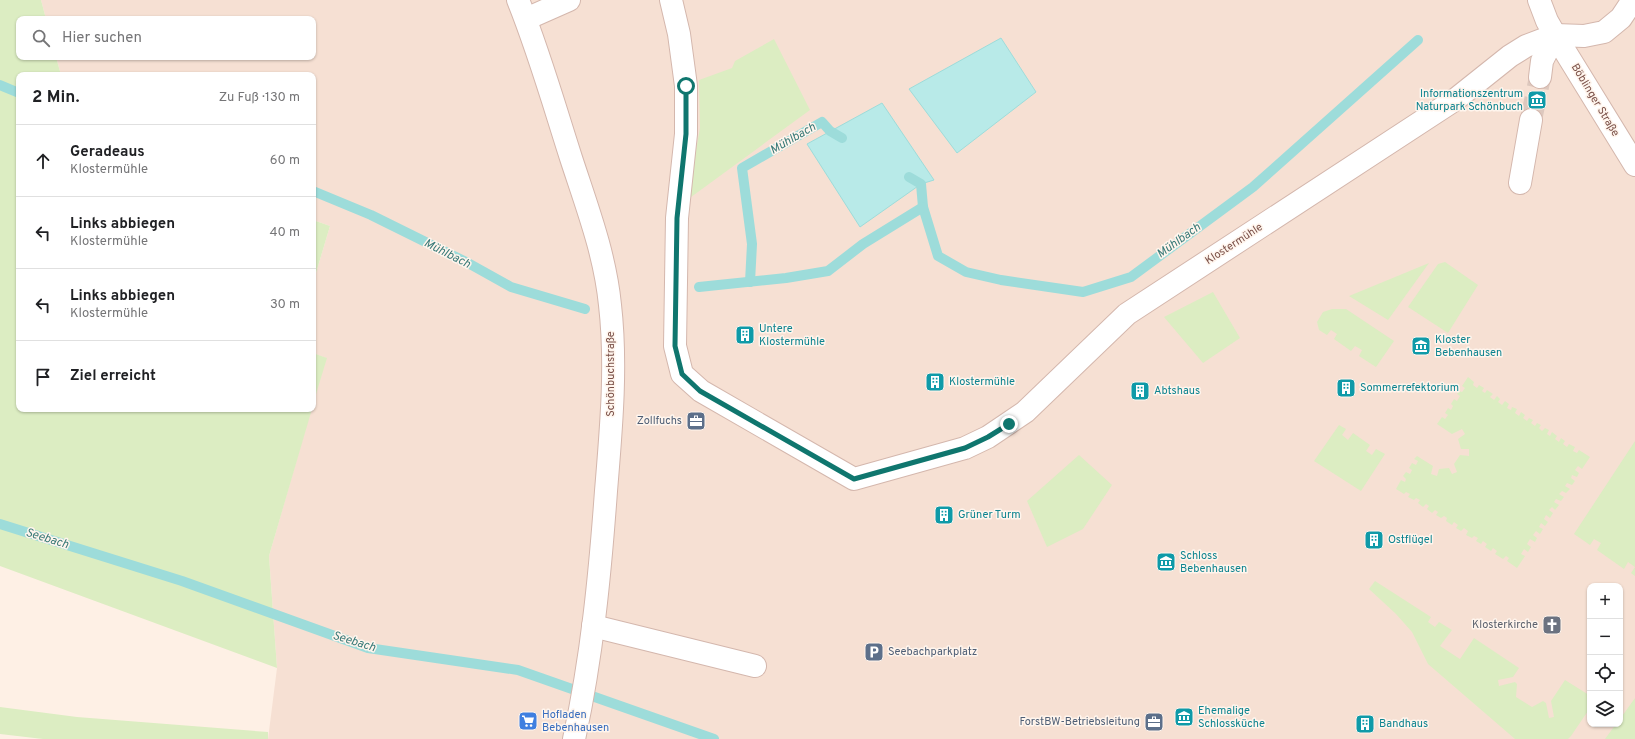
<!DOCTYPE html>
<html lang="de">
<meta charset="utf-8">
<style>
body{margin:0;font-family:Overpass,sans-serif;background:#f2f2f2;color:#202124}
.controls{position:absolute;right:12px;bottom:12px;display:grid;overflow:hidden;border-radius:8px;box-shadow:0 1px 3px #0004}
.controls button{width:36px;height:36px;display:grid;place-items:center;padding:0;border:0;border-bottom:1px solid #e0e0e0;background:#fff;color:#202124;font:20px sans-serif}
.stop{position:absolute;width:12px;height:12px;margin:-9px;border:3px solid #0f766e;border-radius:50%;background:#fff}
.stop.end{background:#0f766e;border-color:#fff;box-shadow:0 1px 4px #0008}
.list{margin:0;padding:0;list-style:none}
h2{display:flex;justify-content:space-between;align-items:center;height:52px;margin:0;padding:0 16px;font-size:17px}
h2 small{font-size:13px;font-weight:400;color:#757577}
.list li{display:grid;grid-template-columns:26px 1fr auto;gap:12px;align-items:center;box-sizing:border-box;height:72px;padding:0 16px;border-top:1px solid #e0e0e0}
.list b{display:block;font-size:15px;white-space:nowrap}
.list p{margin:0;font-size:13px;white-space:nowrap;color:#757577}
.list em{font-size:13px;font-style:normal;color:#757577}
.icon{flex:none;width:22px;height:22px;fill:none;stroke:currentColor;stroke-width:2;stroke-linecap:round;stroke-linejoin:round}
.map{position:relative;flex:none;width:1635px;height:739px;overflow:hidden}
.search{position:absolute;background:#fff;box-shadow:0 1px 3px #0004;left:16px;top:16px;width:300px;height:44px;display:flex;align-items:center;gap:10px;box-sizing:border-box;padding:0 14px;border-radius:8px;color:#757577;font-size:15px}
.panel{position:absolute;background:#fff;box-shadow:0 1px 3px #0004;left:16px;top:72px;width:300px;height:340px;border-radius:8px}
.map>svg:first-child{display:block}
</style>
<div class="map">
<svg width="1635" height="739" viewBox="0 0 1635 739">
<rect width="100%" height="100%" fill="#fef0e5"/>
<path fill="#f6e0d3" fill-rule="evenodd" d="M41 0H1635V739H268L277 668 269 556 326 358 313 353V283L330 226 313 220V75H61L56 57H313V19H46ZM1590 586H1620V724H1590Z"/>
<g fill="#dcedc2">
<polygon points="0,0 41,0 46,19 19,19 19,57 56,57 61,75 19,75 19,409 312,409 269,556 277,668 0,566"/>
<polygon points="774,39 810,110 687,200 700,128 699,80 732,68 735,61"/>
<polygon points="313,220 330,226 313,283"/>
<polygon points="1445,262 1478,285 1448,333 1408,307 1438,264"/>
<polygon points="1429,263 1388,320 1349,296"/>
<polygon points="1213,292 1240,338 1203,363 1164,317"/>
<polygon points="1332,309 1346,309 1394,341 1376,367 1359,356 1362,350 1355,346 1351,351 1334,339 1337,334 1331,330 1327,335 1319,330 1317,322 1323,312"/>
<polygon points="313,353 327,358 313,404"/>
<polygon points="1468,377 1474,382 1473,385 1477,388 1479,385 1484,388 1482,391 1485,393 1487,390 1493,394 1490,397 1494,400 1497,396 1500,399 1498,402 1502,405 1505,401 1509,404 1507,408 1511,410 1512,407 1517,409 1515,413 1519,416 1521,412 1525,415 1523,418 1527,421 1529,418 1533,420 1531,423 1535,426 1537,423 1541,425 1539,428 1542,431 1545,428 1549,430 1547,434 1550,436 1552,432 1557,436 1555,439 1559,442 1561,438 1565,441 1563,444 1567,447 1569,444 1575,447 1573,451 1577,453 1579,450 1590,457 1582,469 1578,466 1575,470 1579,473 1577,477 1572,475 1571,478 1575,481 1572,485 1567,483 1565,486 1570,489 1566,493 1562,491 1559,494 1564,497 1561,501 1556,499 1554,502 1559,505 1555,510 1552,507 1549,510 1553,513 1550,518 1546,515 1544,519 1548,522 1545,526 1541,523 1539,527 1543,529 1540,534 1536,531 1533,535 1537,538 1535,542 1530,539 1527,544 1531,547 1528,552 1524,549 1521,554 1525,556 1517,568 1507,561 1509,558 1506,556 1503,559 1495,554 1497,551 1493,548 1491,551 1485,547 1487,544 1483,541 1481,544 1476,541 1478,538 1474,536 1472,538 1466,535 1468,531 1464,528 1461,531 1456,528 1458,525 1454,522 1452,525 1446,521 1447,518 1444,516 1441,518 1436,515 1438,512 1435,510 1432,513 1427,509 1429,506 1426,504 1423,507 1418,503 1420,500 1416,498 1414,500 1408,497 1410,494 1406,492 1404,494 1396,489 1401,480 1405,482 1406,479 1403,476 1406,472 1410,474 1412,470 1409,468 1412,463 1416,465 1418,461 1414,459 1417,456 1433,466 1431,474 1437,476 1439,469 1449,468 1452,474 1457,472 1454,464 1460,455 1469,456 1469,449 1461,449 1458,439 1465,434 1462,429 1452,434 1437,424 1442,417 1445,419 1448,415 1445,413 1448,408 1451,410 1453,406 1451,404 1454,399 1457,401 1460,396 1457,394 1459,391 1462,392 1465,388 1462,386"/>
<polygon points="1339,425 1346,429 1342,435 1348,440 1353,433 1370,445 1366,451 1372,455 1376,449 1385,454 1361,491 1314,461"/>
<polygon points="1635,441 1635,576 1631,573 1635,567 1628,562 1624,569 1597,550 1601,543 1594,539 1590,545 1574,534"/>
<polygon points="1079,455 1112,485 1083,529 1047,547 1027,501"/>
<polygon points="1375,581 1431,617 1428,622 1435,627 1439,622 1452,630 1440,646 1460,659 1474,638 1519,668 1513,677 1498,680 1499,686 1515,682 1517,684 1516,697 1532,707 1543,701 1546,703 1549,718 1554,717 1551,701 1565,680 1589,695 1590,694 1590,708 1571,736 1568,739 1515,739 1428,664 1412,632 1396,614 1369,589"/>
<polygon points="1635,698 1635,739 1605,739 1616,724 1620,724 1620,719"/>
<polygon points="0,707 77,717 268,732 268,739 43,739 0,734"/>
</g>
<g fill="#b8eae8" stroke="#9ddcda">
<polygon points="1001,38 1036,92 957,153 909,89"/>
<polygon points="882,103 934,180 921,184 860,227 807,144"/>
</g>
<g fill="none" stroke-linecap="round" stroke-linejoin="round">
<g stroke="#9ddcda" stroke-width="10">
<polyline points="0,85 19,93"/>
<polyline points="909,177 921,184 923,207 938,256 966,272 1001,280 1083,292 1131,277 1253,187 1418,40"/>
<polyline points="313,191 371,215 468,263 511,287 585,309"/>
<polyline points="750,282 752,244 742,168 822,122 830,131 842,138"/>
<polyline points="699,287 786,278 828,271 863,244 923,207"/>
<polyline points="0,524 182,581 368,648 518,670 714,739"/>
</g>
<polyline stroke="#ddc8be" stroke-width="22" stroke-dasharray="22 11" stroke-linecap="butt" points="1531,120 1540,77"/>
<defs>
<g id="minor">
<path d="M518 0C539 52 554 105 571 158 587 207 605 254 610 305 617 366 611 430 606 491 600 574 592 657 574 739"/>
<polyline points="671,0 679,34 686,86 686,134 677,218 675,346 682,374 701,391 854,479 965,448 988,437 1025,412 1127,314 1456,99 1510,56 1526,46 1555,35 1584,36 1604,32 1621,18 1633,0"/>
<polyline points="1539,0 1547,21 1555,35 1635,165"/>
<polyline points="526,19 569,0"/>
<polyline points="1540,77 1542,61 1555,35"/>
<polyline points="1520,183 1531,120"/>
<polyline points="593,626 755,666"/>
</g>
</defs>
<use href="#minor" stroke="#d4b7ad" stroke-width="24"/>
<use href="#minor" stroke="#fff" stroke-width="22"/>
</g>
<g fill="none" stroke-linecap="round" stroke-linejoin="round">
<polyline stroke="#0f766e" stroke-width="5" points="686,86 686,134 677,218 675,346 682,374 700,391 854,479 965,448 988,437 1009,424"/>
</g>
<defs>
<symbol id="museum-square" viewBox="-11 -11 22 22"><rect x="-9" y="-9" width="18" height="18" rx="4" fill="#0f9aa8" stroke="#fff5ed"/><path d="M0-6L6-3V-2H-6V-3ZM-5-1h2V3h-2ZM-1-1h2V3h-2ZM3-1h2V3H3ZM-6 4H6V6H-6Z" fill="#fff"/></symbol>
<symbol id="building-square" viewBox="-11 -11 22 22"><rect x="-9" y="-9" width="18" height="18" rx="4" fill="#0f9aa8" stroke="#fff5ed"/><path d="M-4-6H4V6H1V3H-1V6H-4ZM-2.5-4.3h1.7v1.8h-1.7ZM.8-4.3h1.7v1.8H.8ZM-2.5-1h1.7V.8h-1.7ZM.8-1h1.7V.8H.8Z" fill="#fff"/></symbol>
<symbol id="office-square" viewBox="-11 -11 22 22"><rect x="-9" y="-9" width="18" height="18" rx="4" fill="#5c6f8a" stroke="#fff5ed"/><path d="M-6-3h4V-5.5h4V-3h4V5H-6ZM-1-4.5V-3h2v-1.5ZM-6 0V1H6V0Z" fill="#fff"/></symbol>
<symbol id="church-square" viewBox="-11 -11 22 22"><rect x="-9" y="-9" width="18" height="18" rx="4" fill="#6b7280" stroke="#fff5ed"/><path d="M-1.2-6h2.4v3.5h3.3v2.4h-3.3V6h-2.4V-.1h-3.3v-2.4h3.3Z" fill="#fff"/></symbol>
<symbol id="parking-square" viewBox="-11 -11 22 22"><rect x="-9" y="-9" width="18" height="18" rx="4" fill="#5c6f8a" stroke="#fff5ed"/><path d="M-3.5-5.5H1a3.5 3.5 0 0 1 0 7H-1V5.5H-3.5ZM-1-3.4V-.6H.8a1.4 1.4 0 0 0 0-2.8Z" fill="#fff"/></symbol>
<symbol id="supermarket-square" viewBox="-11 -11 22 22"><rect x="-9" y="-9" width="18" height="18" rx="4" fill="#3f7fe0" stroke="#fff5ed"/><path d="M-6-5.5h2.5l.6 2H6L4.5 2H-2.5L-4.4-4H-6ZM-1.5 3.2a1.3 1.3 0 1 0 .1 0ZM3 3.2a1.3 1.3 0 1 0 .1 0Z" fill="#fff"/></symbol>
</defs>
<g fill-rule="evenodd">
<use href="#museum-square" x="1526" y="89" width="22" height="22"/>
<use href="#building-square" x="734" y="324" width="22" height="22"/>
<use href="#museum-square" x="1410" y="335" width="22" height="22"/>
<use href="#building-square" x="924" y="371" width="22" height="22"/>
<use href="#building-square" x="1335" y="377" width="22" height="22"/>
<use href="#building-square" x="1129" y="380" width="22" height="22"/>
<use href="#office-square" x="685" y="410" width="22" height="22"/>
<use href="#building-square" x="933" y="504" width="22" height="22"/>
<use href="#building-square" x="1363" y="529" width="22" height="22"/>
<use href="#museum-square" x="1155" y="551" width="22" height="22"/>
<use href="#church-square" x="1541" y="614" width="22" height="22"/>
<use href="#parking-square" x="863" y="641" width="22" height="22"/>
<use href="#museum-square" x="1173" y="706" width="22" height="22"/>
<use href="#supermarket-square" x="517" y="710" width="22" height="22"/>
<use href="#office-square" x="1143" y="711" width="22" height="22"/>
<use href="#building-square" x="1354" y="713" width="22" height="22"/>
</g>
<g text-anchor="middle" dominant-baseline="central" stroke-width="3" stroke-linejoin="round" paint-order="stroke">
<g font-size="11" fill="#0d838f" stroke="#fff5ed" text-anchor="start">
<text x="1523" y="94" text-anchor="end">Informationszentrum<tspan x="1523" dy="13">Naturpark Schönbuch</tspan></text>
<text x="759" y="329">Untere<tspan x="759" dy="13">Klostermühle</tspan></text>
<text x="1435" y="340">Kloster<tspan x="1435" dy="13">Bebenhausen</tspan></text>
<text x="949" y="382">Klostermühle</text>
<text x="1360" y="388">Sommerrefektorium</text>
<text x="1154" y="391">Abtshaus</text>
<text x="958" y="515">Grüner Turm</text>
<text x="1388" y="540">Ostflügel</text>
<text x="1180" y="556">Schloss<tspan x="1180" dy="13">Bebenhausen</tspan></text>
<text x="1198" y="711">Ehemalige<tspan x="1198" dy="13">Schlossküche</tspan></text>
<text x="1379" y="724">Bandhaus</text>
</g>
<g font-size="11" fill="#7a5048" stroke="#fff5ed">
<text transform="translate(1595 100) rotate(59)">Böblinger Straße</text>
<text transform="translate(1234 244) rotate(-33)">Klostermühle</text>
<text transform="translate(611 374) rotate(-90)">Schönbuchstraße</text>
</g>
<g font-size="11" fill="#4e5e75" stroke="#fff5ed" text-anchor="end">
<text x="682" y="421">Zollfuchs</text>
<text x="888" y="652" text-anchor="start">Seebachparkplatz</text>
<text x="1140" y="722">ForstBW-Betriebsleitung</text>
</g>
<g font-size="11" fill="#5b616d" stroke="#fff5ed" text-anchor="end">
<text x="1538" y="625">Klosterkirche</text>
</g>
<g font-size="11" fill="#366cbe" stroke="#fff5ed" text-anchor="start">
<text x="542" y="715">Hofladen<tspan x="542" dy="13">Bebenhausen</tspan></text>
</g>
<g font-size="12" font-style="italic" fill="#377977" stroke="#fff5ed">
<text transform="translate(793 139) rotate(-30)">Mühlbach</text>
<text transform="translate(1179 241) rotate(-36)">Mühlbach</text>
<text transform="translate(447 254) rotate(27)">Mühlbach</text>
<text transform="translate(47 539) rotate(17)">Seebach</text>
<text transform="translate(354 642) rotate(17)">Seebach</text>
</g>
</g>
</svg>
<div class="controls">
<button>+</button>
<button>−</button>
<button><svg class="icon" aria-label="locate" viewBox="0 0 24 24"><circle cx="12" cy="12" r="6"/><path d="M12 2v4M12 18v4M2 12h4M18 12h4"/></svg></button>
<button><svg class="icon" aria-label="layers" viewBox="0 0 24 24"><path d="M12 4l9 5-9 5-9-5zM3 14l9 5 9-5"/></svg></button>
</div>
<div class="stop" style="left:686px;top:86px"></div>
<div class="stop end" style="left:1009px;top:424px"></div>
<div class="search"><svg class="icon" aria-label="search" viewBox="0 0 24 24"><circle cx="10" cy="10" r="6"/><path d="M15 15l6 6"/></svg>Hier suchen</div>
<section class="panel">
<h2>2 Min.<small>Zu Fuß · 130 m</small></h2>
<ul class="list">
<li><svg class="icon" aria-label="ahead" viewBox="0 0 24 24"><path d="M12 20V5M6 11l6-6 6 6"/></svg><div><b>Geradeaus</b><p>Klostermühle</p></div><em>60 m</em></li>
<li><svg class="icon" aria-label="left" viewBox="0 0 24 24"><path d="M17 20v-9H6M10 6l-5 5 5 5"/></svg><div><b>Links abbiegen</b><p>Klostermühle</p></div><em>40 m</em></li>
<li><svg class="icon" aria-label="left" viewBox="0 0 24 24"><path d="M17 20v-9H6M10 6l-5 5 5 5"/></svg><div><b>Links abbiegen</b><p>Klostermühle</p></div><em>30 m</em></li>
<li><svg class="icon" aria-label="arrive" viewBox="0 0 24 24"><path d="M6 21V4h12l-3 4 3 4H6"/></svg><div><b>Ziel erreicht</b></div></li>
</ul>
</section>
</div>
